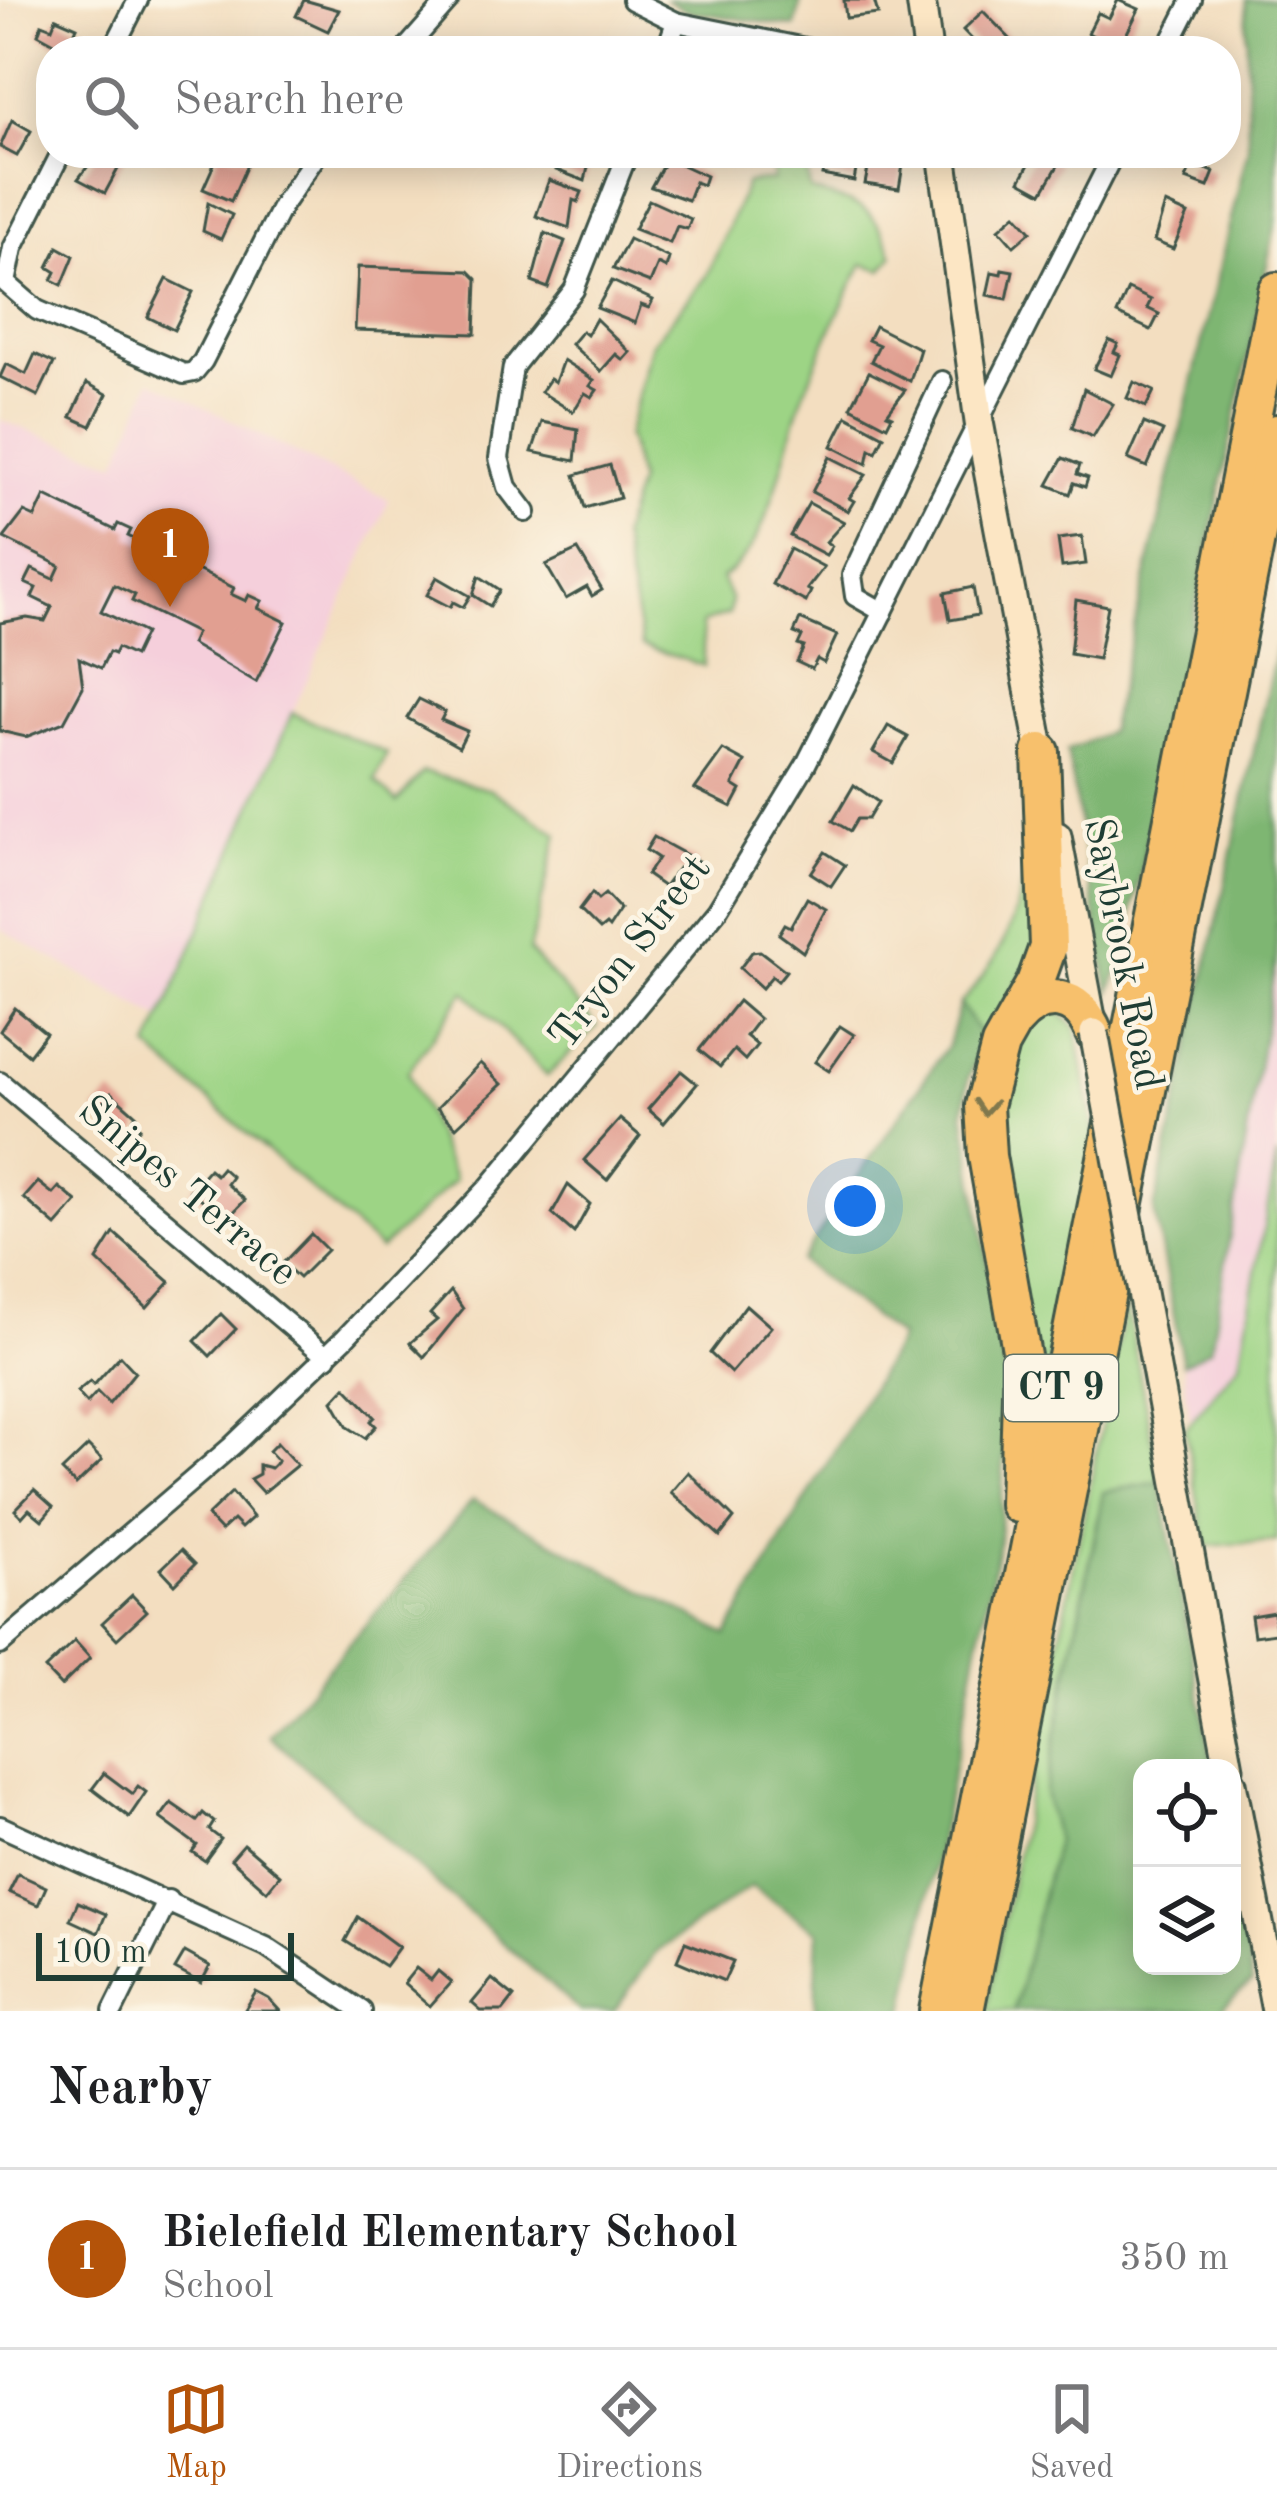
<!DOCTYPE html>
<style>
body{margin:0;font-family:"Old Standard TT",serif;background:#f6f6f6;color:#202124}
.controls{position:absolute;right:36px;bottom:36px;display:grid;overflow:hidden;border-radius:24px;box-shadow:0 6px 30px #0003}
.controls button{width:108px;height:108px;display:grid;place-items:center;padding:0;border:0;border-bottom:3px solid #e0e0e0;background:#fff;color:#202124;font:60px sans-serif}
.scale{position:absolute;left:36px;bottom:30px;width:258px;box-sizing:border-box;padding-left:12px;border:6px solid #1f3d34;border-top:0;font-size:33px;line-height:42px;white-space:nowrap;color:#1f3d34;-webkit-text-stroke:9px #fcf5e5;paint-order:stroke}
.you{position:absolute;left:855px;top:1206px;width:42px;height:42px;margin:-30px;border:9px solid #fff;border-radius:50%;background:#1a73e8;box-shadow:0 0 0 18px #1a73e833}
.badge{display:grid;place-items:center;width:78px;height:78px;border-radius:50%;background:#b45309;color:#fff;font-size:39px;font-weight:700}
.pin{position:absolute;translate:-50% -99px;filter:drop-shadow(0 3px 6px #0008)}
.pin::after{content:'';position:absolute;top:63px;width:42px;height:36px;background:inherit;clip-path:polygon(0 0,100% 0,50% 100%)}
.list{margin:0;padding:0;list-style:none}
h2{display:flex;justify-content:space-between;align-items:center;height:156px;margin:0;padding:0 48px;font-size:51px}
h2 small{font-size:39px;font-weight:400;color:#757577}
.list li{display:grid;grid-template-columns:78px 1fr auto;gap:36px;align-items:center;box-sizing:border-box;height:180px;padding:0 48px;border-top:3px solid #e0e0e0}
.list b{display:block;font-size:45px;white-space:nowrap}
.list p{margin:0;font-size:39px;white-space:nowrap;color:#757577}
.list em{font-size:39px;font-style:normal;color:#757577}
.icon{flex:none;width:66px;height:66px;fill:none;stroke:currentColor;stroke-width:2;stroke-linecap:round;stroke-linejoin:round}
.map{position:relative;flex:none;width:1277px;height:2011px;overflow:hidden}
.search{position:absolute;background:#fff;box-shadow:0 6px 30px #0003;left:36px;right:36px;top:36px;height:132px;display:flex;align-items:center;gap:30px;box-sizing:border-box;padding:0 42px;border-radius:48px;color:#757577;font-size:45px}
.sheet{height:336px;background:#fff}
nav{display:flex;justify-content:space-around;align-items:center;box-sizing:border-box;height:168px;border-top:3px solid #e0e0e0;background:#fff;font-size:33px;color:#757577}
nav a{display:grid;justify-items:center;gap:6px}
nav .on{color:#b45309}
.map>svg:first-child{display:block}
</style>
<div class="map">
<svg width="1277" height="2011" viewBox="0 0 1277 2011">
<rect width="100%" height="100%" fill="#fcf5e5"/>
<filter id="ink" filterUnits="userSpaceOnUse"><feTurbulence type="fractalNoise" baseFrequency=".00833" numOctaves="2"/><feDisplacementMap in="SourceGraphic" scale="24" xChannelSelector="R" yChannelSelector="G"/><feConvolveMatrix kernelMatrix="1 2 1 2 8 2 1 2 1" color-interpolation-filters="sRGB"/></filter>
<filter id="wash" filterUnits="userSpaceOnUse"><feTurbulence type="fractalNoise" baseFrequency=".004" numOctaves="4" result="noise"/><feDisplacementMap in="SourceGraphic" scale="48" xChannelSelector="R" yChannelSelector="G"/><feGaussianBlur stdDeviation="2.7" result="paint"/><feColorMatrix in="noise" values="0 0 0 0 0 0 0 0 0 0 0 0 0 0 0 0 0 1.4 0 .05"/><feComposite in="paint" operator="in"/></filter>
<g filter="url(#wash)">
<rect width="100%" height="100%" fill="#f3dec0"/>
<g fill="#f5cfdb">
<polygon points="151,380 389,500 292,713 165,1021 0,929 0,420 117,463"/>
<polygon points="1277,955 1277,1541 1206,1546 1183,1364 1212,1348"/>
</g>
<g fill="#9dd485" stroke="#5e885c" stroke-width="3">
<path d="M773 153H804L810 190C860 206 874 203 893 256L882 270 863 264C841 304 821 350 804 393 783 446 773 549 721 578L731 600 729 614 702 623 704 666 642 646 621 536 638 481 627 435 652 343 707 276 747 183 773 180Z"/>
<polygon points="292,713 387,753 375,781 397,802 423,772 491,790 558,834 529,951 597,1026 547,1076 465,991 408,1072 455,1180 380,1249 149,1048"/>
<path d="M1031 837 1037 951 984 1040 960 1004C1010 949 1020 909 1031 837Z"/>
<path d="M1055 1009 1076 1027 1095 1138 1035 1424C1023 1332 969 1100 1023 1026 1030 1018 1045 1014 1055 1009Z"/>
<polygon points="1277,1155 1277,1541 1206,1546 1185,1429 1240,1362"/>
<polygon points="1126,1303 1160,1482 1103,1492 1045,1792 1056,1840 1014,2011 986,2011"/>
</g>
<g fill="#7eb672" stroke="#4e7a53" stroke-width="3">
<polygon points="665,0 801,0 795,27 688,11"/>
<polygon points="1246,0 1277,0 1277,217 1121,965 1109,993 1067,751 1109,732 1248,148"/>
<polygon points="1277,645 1277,955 1211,1348 1183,1364 1154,1210"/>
<polygon points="960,1004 984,1040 968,1078 964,1112 1008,1394 999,1541 905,2011 815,2011 818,1931 751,1886 657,1951 614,2011 580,2011 270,1736 473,1500 727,1635 900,1338 800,1261 948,1045"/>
<polygon points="1160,1482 1213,1768 1142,1768 1142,1966 1232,1966 1232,1874 1252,1982 1218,2011 1014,2011 1056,1840 1045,1792 1104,1492"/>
</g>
<g id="blocks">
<g fill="#e19f91">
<polygon points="304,0 339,10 328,31 296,16"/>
<polygon points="844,0 874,0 878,14 846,18"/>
<polygon points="1118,0 1139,9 1119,49 1088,33 1098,13 1109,18"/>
<polygon points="983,11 1022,51 983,51 963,30"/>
<polygon points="56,18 77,27 67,50 38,34 42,24 52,28"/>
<polygon points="12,120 31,131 17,156 0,147"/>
<polygon points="98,153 125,156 105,193 78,179"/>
<polygon points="219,153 250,158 231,201 203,189"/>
<polygon points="591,153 585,181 556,170 558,154"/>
<polygon points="827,153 859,153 854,181 822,175"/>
<polygon points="871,153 905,153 899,189 865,184"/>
<polygon points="1035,153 1059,164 1042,193 1020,181"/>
<polygon points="667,158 706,176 703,185 695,182 688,200 651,187"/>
<polygon points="1192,163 1214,172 1208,187 1186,179"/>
<polygon points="549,180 582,192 578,202 573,200 569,228 536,216"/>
<polygon points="649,200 691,219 687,229 677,226 670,243 634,229"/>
<polygon points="208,203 232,215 221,239 203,231"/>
<polygon points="1165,204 1188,214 1173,249 1154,241"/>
<polygon points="1016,214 1031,231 1014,246 999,229"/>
<polygon points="545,233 565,241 548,288 532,282"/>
<polygon points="629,239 669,258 666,268 658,264 650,283 613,269"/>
<polygon points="58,247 74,256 62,285 52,280 56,272 48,267"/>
<polygon points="358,267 469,271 477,279 475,334 355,330"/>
<polygon points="1002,269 1013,271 1007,299 987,295 992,272 1001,274"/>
<polygon points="167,279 193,292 174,330 148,317"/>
<polygon points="612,281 653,300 649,308 641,305 635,323 597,308"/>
<polygon points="1128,289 1151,300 1147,308 1159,314 1151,330 1117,314"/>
<polygon points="596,319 630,352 623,360 616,354 601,371 571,344 582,331 587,335"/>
<polygon points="875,326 920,349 910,381 871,361 879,345 868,340"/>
<polygon points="1109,340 1118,344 1114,352 1120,355 1111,376 1094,369"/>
<polygon points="35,354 54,363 38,396 0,377 6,364 26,374"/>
<polygon points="563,360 594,380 590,386 597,390 592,397 585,393 573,412 541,392 550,379 555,382"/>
<polygon points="869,372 905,390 887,414 892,416 887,426 851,407"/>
<polygon points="1134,382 1154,391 1146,407 1127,398"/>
<polygon points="87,383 107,394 91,426 71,417"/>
<polygon points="1084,389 1113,404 1093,437 1072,428"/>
<polygon points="847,416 884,436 876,452 870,449 867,464 832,446"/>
<polygon points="542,422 578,429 575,461 532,452"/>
<polygon points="1144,423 1163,431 1147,467 1128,459"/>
<polygon points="830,457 866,475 849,498 854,501 848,511 812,492"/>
<polygon points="1063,458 1080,465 1077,474 1088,478 1085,487 1074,483 1070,494 1048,485"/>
<polygon points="610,465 620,498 585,508 575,475"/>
<polygon points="45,496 115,530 118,524 131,530 128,536 234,588 231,594 246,601 249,595 262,601 258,608 286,622 256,682 191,644 196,633 132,601 135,595 114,585 101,611 145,633 134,656 117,648 114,654 109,652 101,668 79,658 83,687 64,722 26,737 0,731 0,623 27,618 45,621 52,607 32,597 36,588 25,583 32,569 54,579 60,566 4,538 24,512 35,517"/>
<polygon points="809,503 844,522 826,542 832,546 826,555 790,536"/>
<polygon points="1082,536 1086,564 1062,567 1058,539"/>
<polygon points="790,549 824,567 807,589 811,591 806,602 772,584"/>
<polygon points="578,550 602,590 592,596 587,587 566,599 546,565"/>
<polygon points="479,576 500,590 490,606 473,595"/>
<polygon points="437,577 470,596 463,607 453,602 450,607 427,595"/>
<polygon points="973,587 978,615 950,620 945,593"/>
<polygon points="1076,600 1108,606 1098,659 1070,654"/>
<polygon points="800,619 837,635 824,663 817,659 812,669 797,662 804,647 798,645 802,636 794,633"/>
<polygon points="419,699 445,712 441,720 467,731 459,747 407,718"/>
<polygon points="888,726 908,737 893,763 873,752"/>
<polygon points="723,750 745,762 733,785 741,790 732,807 695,789"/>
<polygon points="854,785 878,802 868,819 857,819 850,831 833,821"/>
<polygon points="654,837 698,861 688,875 678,868 664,887 647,875 658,858 646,850"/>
<polygon points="825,852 845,865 831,886 811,873"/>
<polygon points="592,893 598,900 605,894 620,910 608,928 605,925 599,930 579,910"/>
<polygon points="807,898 826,909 803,952 779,934 785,924 791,927"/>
<polygon points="760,951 786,971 778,981 772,976 762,988 740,968 752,952"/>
<polygon points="738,1001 759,1019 746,1036 757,1045 745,1060 734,1050 720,1067 699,1050"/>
<polygon points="15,1008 46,1033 29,1055 0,1031"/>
<polygon points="840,1026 854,1035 829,1071 815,1062"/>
<polygon points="480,1063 502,1084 456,1127 437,1108"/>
<polygon points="681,1071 697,1084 664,1123 648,1109"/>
<polygon points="111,1093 136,1115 132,1121 140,1128 130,1140 95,1111"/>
<polygon points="620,1119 640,1136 607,1180 584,1160"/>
<polygon points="222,1168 232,1177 227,1184 245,1200 228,1218 190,1191 209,1169 216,1175"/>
<polygon points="38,1182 53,1194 59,1187 77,1202 56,1226 24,1198"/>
<polygon points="568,1185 590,1204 574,1233 552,1214"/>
<polygon points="114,1233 170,1282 147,1308 97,1260"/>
<polygon points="311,1234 327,1250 299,1278 283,1263"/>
<polygon points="451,1291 463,1309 424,1357 410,1343 437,1320 430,1314"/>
<polygon points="746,1305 771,1327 731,1373 710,1353"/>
<polygon points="221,1314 236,1329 210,1356 195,1341"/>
<polygon points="120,1356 135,1372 109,1404 97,1392 87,1403 77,1392 90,1381 94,1385"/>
<polygon points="346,1387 375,1417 371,1421 376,1426 365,1438 348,1427 333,1401"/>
<polygon points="277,1443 297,1465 263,1493 250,1479 259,1474 259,1465 271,1468 278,1461 269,1451"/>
<polygon points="88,1446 102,1460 76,1485 62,1471"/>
<polygon points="688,1472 734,1518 720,1536 671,1492"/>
<polygon points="34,1490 53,1507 42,1520 29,1509 22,1517 15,1510"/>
<polygon points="232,1492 253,1517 241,1528 233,1520 221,1531 207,1516"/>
<polygon points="181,1550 195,1564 175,1584 161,1569"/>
<polygon points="132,1595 147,1611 117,1639 102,1623"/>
<polygon points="1274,1612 1276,1633 1254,1636 1251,1616"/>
<polygon points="75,1641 90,1658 61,1686 45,1669"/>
<polygon points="104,1773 132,1794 138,1786 146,1792 129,1817 92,1789"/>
<polygon points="171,1803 197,1821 203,1813 214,1822 209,1830 221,1839 205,1861 192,1852 197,1845 160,1818"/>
<polygon points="244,1844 280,1875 267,1891 231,1859"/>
<polygon points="18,1874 46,1887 38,1905 9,1892"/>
<polygon points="78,1902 106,1914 98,1933 70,1920"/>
<polygon points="358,1917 399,1947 385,1966 345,1941"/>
<polygon points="685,1942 733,1961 724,1981 677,1961"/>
<polygon points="185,1952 210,1966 201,1983 175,1969"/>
<polygon points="416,1968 431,1980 438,1971 451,1982 430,2006 404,1983"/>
<polygon points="492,1979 514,1997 503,2011 481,2011 472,2003"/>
<polygon points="256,1992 269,1999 280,2011 244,2011"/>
</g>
</g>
</g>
<g filter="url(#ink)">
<use href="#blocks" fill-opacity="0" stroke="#3f5549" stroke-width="3"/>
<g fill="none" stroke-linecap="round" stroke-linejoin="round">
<defs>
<g id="street">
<polyline points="632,0 676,22 820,51"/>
<polyline points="112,51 138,0"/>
<polyline points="404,51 449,0"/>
<polyline points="666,51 676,22"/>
<polyline points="1166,51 1192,0"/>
<polyline points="61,153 13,248 6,283 37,310 184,374 194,372 203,361 282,206 318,153"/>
<polyline points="526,512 507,487 499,458 513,367 574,290 628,153"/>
<polyline points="883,612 855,596 852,575 942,381"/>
<polyline points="0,1082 327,1357"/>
<polyline points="0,1645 232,1446 345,1338 488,1188 717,910 806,764 1114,153"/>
<polyline points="0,1826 266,1947 362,2011"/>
<polyline points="113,2011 168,1900"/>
</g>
<g id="secondary">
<polyline points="921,0 928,51"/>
<polyline points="942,153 979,422 1044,769"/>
<polyline points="1057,836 1093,1028"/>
<polyline points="1151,1341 1229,1768"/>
<polyline points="1232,1783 1276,2011"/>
</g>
<g id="highway">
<path d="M1015 1020C1042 988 1079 993 1094 1033"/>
<polyline points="1018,1504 1022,1356 987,1156 984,1106 1000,1045 1035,983 1048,947 1041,752"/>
<polyline points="938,2011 1277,291"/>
<polyline points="965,2011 1277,433"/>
</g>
</defs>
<use href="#street" stroke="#3f5549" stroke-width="24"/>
<use href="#secondary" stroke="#3f5549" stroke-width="33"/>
<use href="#highway" stroke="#3f5549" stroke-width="42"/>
<use href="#street" stroke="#fff" stroke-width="18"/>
<use href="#secondary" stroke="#fce6c4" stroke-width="27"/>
<use href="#highway" stroke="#f7c06c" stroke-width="36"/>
<defs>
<polyline id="secondary-bridge" points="1094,1033 1151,1341"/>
</defs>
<use href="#secondary-bridge" stroke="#3f5549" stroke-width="33" stroke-linecap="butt"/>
<use href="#secondary-bridge" stroke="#fce6c4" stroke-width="27"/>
</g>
<defs><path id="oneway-chevron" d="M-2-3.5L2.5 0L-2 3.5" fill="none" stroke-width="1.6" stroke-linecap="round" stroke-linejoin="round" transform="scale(3)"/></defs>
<use stroke="#80784d" href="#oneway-chevron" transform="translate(985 1107) rotate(94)"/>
</g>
<g text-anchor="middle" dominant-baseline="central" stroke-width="9" stroke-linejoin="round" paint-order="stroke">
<rect fill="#fcf5e5" stroke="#617469" stroke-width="3" x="1004" y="1355" width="114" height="66" rx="9"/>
<g font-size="39" font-weight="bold" fill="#1f3d34">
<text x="1061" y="1388">CT 9</text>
</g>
<g font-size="42" fill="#1f3d34" stroke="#fcf5e5">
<text transform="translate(631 953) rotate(-52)">Tryon Street</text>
<text transform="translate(1122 954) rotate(79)">Saybrook Road</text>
<text transform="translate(187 1192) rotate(40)">Snipes Terrace</text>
</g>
</g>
</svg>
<div class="controls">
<button><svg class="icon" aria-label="locate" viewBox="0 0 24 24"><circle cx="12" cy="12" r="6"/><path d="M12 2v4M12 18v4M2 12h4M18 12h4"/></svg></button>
<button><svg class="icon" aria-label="layers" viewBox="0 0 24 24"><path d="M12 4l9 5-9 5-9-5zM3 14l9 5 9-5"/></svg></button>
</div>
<div class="scale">100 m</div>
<div class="you"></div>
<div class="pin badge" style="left:170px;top:607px">1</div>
<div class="search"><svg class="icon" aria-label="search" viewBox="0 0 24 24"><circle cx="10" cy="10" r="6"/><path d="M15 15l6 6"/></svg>Search here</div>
</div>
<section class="sheet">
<h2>Nearby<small></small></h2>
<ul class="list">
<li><span class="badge">1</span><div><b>Bielefield Elementary School</b><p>School</p></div><em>350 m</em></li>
</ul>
</section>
<nav>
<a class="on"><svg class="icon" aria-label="map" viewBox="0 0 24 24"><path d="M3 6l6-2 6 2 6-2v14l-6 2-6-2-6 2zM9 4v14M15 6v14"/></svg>Map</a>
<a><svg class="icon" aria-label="directions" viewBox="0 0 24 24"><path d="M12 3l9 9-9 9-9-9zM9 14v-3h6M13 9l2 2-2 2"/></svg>Directions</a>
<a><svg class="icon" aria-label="saved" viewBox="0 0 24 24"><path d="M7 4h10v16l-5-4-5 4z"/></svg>Saved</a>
</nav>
